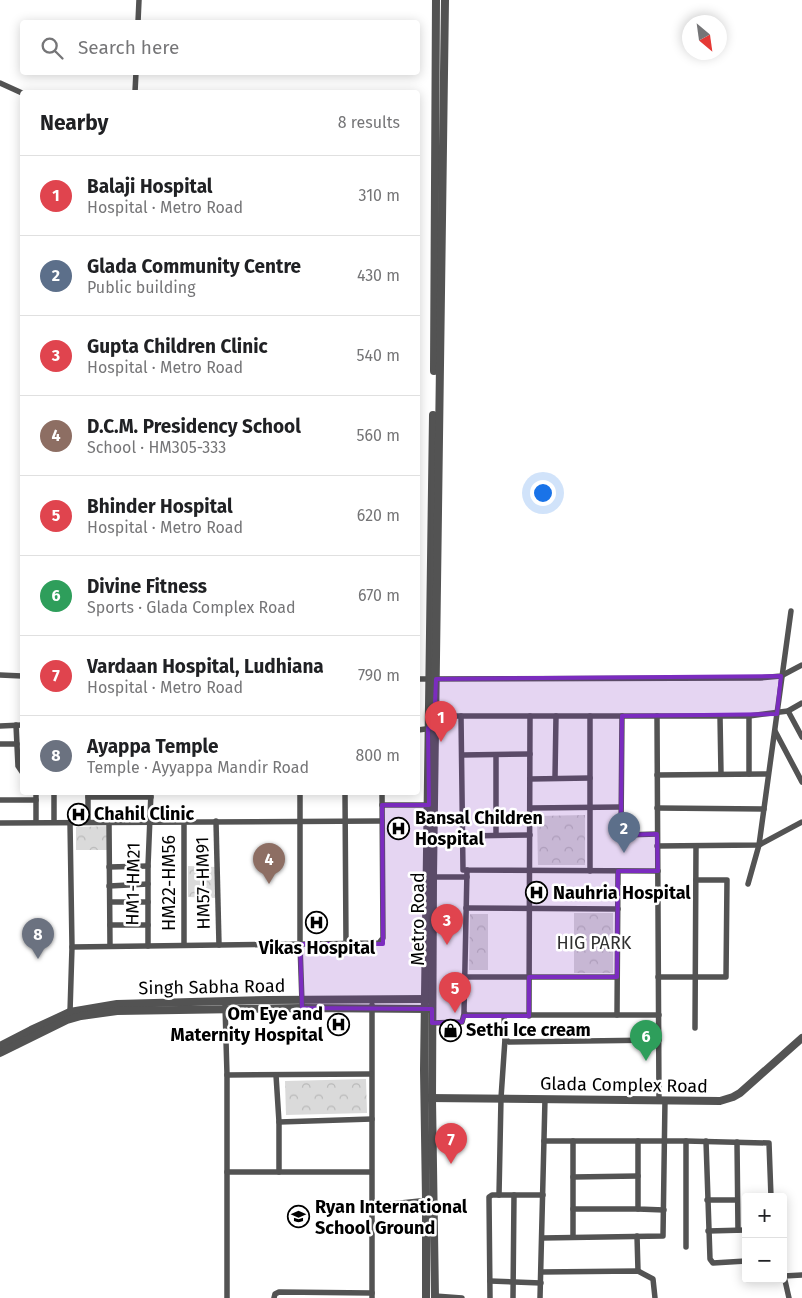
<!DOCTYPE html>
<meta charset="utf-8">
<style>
body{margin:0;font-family:"Fira Sans",sans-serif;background:#f6f6f6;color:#202124}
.controls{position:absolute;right:15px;bottom:15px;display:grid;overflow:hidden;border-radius:5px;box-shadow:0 2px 12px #0003}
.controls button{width:45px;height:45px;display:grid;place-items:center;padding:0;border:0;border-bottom:1px solid #e0e0e0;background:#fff;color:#202124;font:25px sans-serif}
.compass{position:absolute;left:682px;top:15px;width:45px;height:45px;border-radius:50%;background:#fff;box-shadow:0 2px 12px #0003;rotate:151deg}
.you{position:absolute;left:542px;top:492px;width:18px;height:18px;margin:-12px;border:4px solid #fff;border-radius:50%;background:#1a73e8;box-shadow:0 0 0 8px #1a73e833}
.badge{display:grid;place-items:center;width:32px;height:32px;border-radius:50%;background:#000;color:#fff;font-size:16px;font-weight:700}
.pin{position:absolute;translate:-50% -41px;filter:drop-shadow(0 1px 2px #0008)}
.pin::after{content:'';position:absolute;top:26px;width:18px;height:15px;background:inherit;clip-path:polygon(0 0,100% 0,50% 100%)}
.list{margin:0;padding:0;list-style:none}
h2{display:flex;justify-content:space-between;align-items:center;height:65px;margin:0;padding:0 20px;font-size:21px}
h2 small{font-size:16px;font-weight:400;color:#757577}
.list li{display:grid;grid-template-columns:32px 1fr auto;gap:15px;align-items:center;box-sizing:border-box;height:80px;padding:0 20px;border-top:1px solid #e0e0e0}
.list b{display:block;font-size:19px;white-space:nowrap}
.list p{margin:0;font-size:16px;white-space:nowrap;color:#757577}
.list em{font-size:16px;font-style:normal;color:#757577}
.icon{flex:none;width:28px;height:28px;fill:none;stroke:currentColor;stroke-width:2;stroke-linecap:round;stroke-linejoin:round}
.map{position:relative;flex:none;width:802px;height:1298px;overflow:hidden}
.search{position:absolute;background:#fff;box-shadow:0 2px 12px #0003;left:20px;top:20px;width:400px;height:55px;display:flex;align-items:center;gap:12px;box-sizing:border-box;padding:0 18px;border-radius:5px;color:#757577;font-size:19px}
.panel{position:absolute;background:#fff;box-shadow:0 2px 12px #0003;left:20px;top:90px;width:400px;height:705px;border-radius:5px}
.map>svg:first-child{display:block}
</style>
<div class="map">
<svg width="802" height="1298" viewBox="0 0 802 1298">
<defs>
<pattern id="park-crowns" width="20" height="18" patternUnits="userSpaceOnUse" patternTransform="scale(1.25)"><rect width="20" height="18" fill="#dadada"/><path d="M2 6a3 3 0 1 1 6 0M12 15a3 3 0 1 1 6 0" fill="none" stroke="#b9b9b9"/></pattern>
</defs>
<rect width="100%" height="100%" fill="#fff"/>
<g fill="url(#park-crowns)">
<polygon points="585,815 585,865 538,865 537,816"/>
<polygon points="109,826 109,850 76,850 76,827"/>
<polygon points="188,866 216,867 215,898 188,897"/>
<rect x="574" y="913" width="39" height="60"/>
<polygon points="470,914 488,914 488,970 469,970"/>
<polygon points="366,1079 367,1113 286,1115 285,1081"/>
</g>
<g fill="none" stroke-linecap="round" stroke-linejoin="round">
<g stroke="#535353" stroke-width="5.5">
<polyline points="138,22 139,0"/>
<polyline points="0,83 22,93"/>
<polyline points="135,92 136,72"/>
<polyline points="0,675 22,676"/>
<polyline points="418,679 760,678 781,676 802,665"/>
<polyline points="788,711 802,737"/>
<polyline points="434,716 749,716 788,711 802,703"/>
<polyline points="461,716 463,870 658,871"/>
<polyline points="590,716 590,871"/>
<polyline points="622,716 621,832 624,835 657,834"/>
<polyline points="657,716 659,1100"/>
<polyline points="720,716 721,774"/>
<polyline points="749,716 749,774"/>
<polyline points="16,725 18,766 22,772"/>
<polyline points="0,726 22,725"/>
<polyline points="418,730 433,728"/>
<polyline points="775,731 802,782"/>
<polyline points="0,744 17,744"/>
<polyline points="462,755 530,754"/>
<polyline points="496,755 496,835"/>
<polyline points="657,775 768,774"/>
<polyline points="555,778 556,716"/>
<polyline points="530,779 590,778"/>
<polyline points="36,792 36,822"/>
<polyline points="300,792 300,944 302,1003"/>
<polyline points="345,792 346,944"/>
<polyline points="88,797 151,797"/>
<polyline points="0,800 36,800"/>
<polyline points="382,805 430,805"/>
<polyline points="530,808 621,807"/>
<polyline points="657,808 764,809"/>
<polyline points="216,821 219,945"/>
<polyline points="54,822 54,792"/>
<polyline points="70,822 72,947 70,1012"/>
<polyline points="88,822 88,792"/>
<polyline points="109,822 110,946"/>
<polyline points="0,823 382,821"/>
<polyline points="463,836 530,835"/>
<polyline points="657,846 759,845 802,822"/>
<polyline points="109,867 148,866"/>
<polyline points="467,870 464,1012 466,1015 659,1015"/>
<polyline points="433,877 467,877"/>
<polyline points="748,884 759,845 791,611"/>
<polyline points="109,886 148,884"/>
<polyline points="110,902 148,902"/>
<polyline points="466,908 618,909"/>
<polyline points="110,925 148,925"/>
<polyline points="184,945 184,822"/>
<polyline points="148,946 148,866 151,792"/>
<polyline points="72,947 379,943 383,938 382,792"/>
<polyline points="466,977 617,977"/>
<polyline points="658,977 726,977 727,880 696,880"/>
<polyline points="225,1005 227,1075 227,1298"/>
<polyline points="372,1005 372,1298"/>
<polyline points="617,1015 618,871"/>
<polyline points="504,1016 505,1039 509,1042 659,1040"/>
<polyline points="529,1016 530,716"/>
<polyline points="432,1023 462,1022 464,1014"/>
<polyline points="695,1028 696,846"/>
<polyline points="227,1075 371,1074"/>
<polyline points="276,1075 279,1122 279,1172"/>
<polyline points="279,1122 372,1119"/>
<polyline points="544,1141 686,1141 769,1143 771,1197"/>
<polyline points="573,1141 573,1237"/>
<polyline points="638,1141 638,1209 664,1210"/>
<polyline points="686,1141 686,1247"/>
<polyline points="706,1141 710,1259 713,1263 746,1261"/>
<polyline points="737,1142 738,1230"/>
<polyline points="227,1172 371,1172"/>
<polyline points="573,1177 638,1176"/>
<polyline points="499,1195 501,1098 505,1039"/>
<polyline points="514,1195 543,1195"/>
<polyline points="707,1200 737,1200"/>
<polyline points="372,1206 429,1200"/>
<polyline points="573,1209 638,1209"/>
<polyline points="708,1231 746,1230"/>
<polyline points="637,1236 638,1271"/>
<polyline points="542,1238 663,1236 665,1100"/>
<polyline points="541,1272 638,1271 653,1279 655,1298"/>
<polyline points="490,1281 541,1283"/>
<polyline points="435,1296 462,1298"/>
<polyline points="274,1298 275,1294 279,1292 372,1293"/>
<polyline points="490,1298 489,1197 492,1195 514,1195 513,1298"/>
<polyline points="540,1298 545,1099"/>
<polyline points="789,1298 784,1276 802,1275"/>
</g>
<g stroke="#535353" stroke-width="8">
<polyline points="434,371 436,0"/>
<polyline points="0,1046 31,1030 70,1012 117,1004 268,1000 429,999"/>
<polyline points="0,1053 67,1020 81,1016 117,1011 302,1008 430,1009"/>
<polyline points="427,1098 720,1101 733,1097 740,1093 802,1038"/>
<polyline points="426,1298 426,1200 424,1070 433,415"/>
<polyline points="435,1298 432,1099 433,877 445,0"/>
</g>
</g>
<path fill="#7b2cbf" fill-opacity="0.2" stroke="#7b2cbf" stroke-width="4" stroke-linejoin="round" d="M781 676 777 714 622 716 621 835 657 834 658 871H618L617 977H529V1016H464L462 1022 432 1023V1009L302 1008 300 944H383L382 805H429L428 728H434L436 679Z"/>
<defs>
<symbol id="hospital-ring" viewBox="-11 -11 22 22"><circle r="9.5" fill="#fff" stroke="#000" stroke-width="1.5"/><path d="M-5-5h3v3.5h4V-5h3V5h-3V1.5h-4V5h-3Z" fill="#000"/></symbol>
<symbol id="shop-ring" viewBox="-11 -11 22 22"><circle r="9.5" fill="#fff" stroke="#000" stroke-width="1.5"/><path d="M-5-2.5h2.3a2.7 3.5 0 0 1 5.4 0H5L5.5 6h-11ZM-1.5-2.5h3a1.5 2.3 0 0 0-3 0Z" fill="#000"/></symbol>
<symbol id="school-ring" viewBox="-11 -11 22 22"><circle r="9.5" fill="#fff" stroke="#000" stroke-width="1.5"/><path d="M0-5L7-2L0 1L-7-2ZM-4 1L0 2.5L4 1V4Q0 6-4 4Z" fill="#000"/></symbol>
</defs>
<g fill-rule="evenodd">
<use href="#hospital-ring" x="66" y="802" width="25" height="25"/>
<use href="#hospital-ring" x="386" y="816" width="25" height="25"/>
<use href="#hospital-ring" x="524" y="880" width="25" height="25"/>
<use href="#hospital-ring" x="304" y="910" width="25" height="25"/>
<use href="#hospital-ring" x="326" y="1012" width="25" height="25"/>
<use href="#shop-ring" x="438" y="1018" width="25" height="25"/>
<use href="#school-ring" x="286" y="1204" width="25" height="25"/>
</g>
<g text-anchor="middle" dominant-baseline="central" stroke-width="5" stroke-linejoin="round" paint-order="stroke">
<g font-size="18" font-weight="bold" fill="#000" stroke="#fff" text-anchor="start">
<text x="94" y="814">Chahil Clinic</text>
<text x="415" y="818">Bansal Children<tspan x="415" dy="21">Hospital</tspan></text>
<text x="553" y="893">Nauhria Hospital</text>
<text x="317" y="948" text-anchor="middle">Vikas Hospital</text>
<text x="323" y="1014" text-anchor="end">Om Eye and<tspan x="323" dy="21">Maternity Hospital</tspan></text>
<text x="466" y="1030">Sethi Ice cream</text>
<text x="315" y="1207">Ryan International<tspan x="315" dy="21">School Ground</tspan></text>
</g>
<g font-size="18" fill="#000" stroke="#fff">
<text transform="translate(169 883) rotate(-90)">HM22-HM56</text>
<text transform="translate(203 883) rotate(-91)">HM57-HM91</text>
<text transform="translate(133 884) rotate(-89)">HM1-HM21</text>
<text transform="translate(418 919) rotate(-90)">Metro Road</text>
<text transform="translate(212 987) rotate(-1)">Singh Sabha Road</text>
<text transform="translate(624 1085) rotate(1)">Glada Complex Road</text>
</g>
<g font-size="18" fill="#313131" stroke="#fff">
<text x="594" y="943">HIG PARK</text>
</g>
</g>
</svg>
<div class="controls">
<button>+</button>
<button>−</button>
</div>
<svg class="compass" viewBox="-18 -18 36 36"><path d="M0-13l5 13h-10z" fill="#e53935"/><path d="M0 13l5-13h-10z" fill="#757577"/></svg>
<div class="you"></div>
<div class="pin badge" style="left:441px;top:742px;background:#e0444e">1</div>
<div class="pin badge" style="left:624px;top:853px;background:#5c6f8a">2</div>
<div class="pin badge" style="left:447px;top:945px;background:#e0444e">3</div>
<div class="pin badge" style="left:269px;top:884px;background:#8d6e63">4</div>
<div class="pin badge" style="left:455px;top:1013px;background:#e0444e">5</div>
<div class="pin badge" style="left:646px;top:1061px;background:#2e9e5b">6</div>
<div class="pin badge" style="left:451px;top:1164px;background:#e0444e">7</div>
<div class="pin badge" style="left:38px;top:959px;background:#6b7280">8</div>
<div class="search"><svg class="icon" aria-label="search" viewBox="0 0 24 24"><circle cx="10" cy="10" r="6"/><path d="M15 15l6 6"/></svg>Search here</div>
<section class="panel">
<h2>Nearby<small>8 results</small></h2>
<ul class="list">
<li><span class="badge" style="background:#e0444e">1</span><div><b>Balaji Hospital</b><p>Hospital · Metro Road</p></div><em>310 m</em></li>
<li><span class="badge" style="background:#5c6f8a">2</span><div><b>Glada Community Centre</b><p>Public building</p></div><em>430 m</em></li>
<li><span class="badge" style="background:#e0444e">3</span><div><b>Gupta Children Clinic</b><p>Hospital · Metro Road</p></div><em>540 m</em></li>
<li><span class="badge" style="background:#8d6e63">4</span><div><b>D.C.M. Presidency School</b><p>School · HM305-333</p></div><em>560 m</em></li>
<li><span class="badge" style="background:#e0444e">5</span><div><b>Bhinder Hospital</b><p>Hospital · Metro Road</p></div><em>620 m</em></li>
<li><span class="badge" style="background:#2e9e5b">6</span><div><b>Divine Fitness</b><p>Sports · Glada Complex Road</p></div><em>670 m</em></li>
<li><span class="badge" style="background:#e0444e">7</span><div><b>Vardaan Hospital, Ludhiana</b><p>Hospital · Metro Road</p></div><em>790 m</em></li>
<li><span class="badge" style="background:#6b7280">8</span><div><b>Ayappa Temple</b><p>Temple · Ayyappa Mandir Road</p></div><em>800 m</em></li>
</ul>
</section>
</div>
